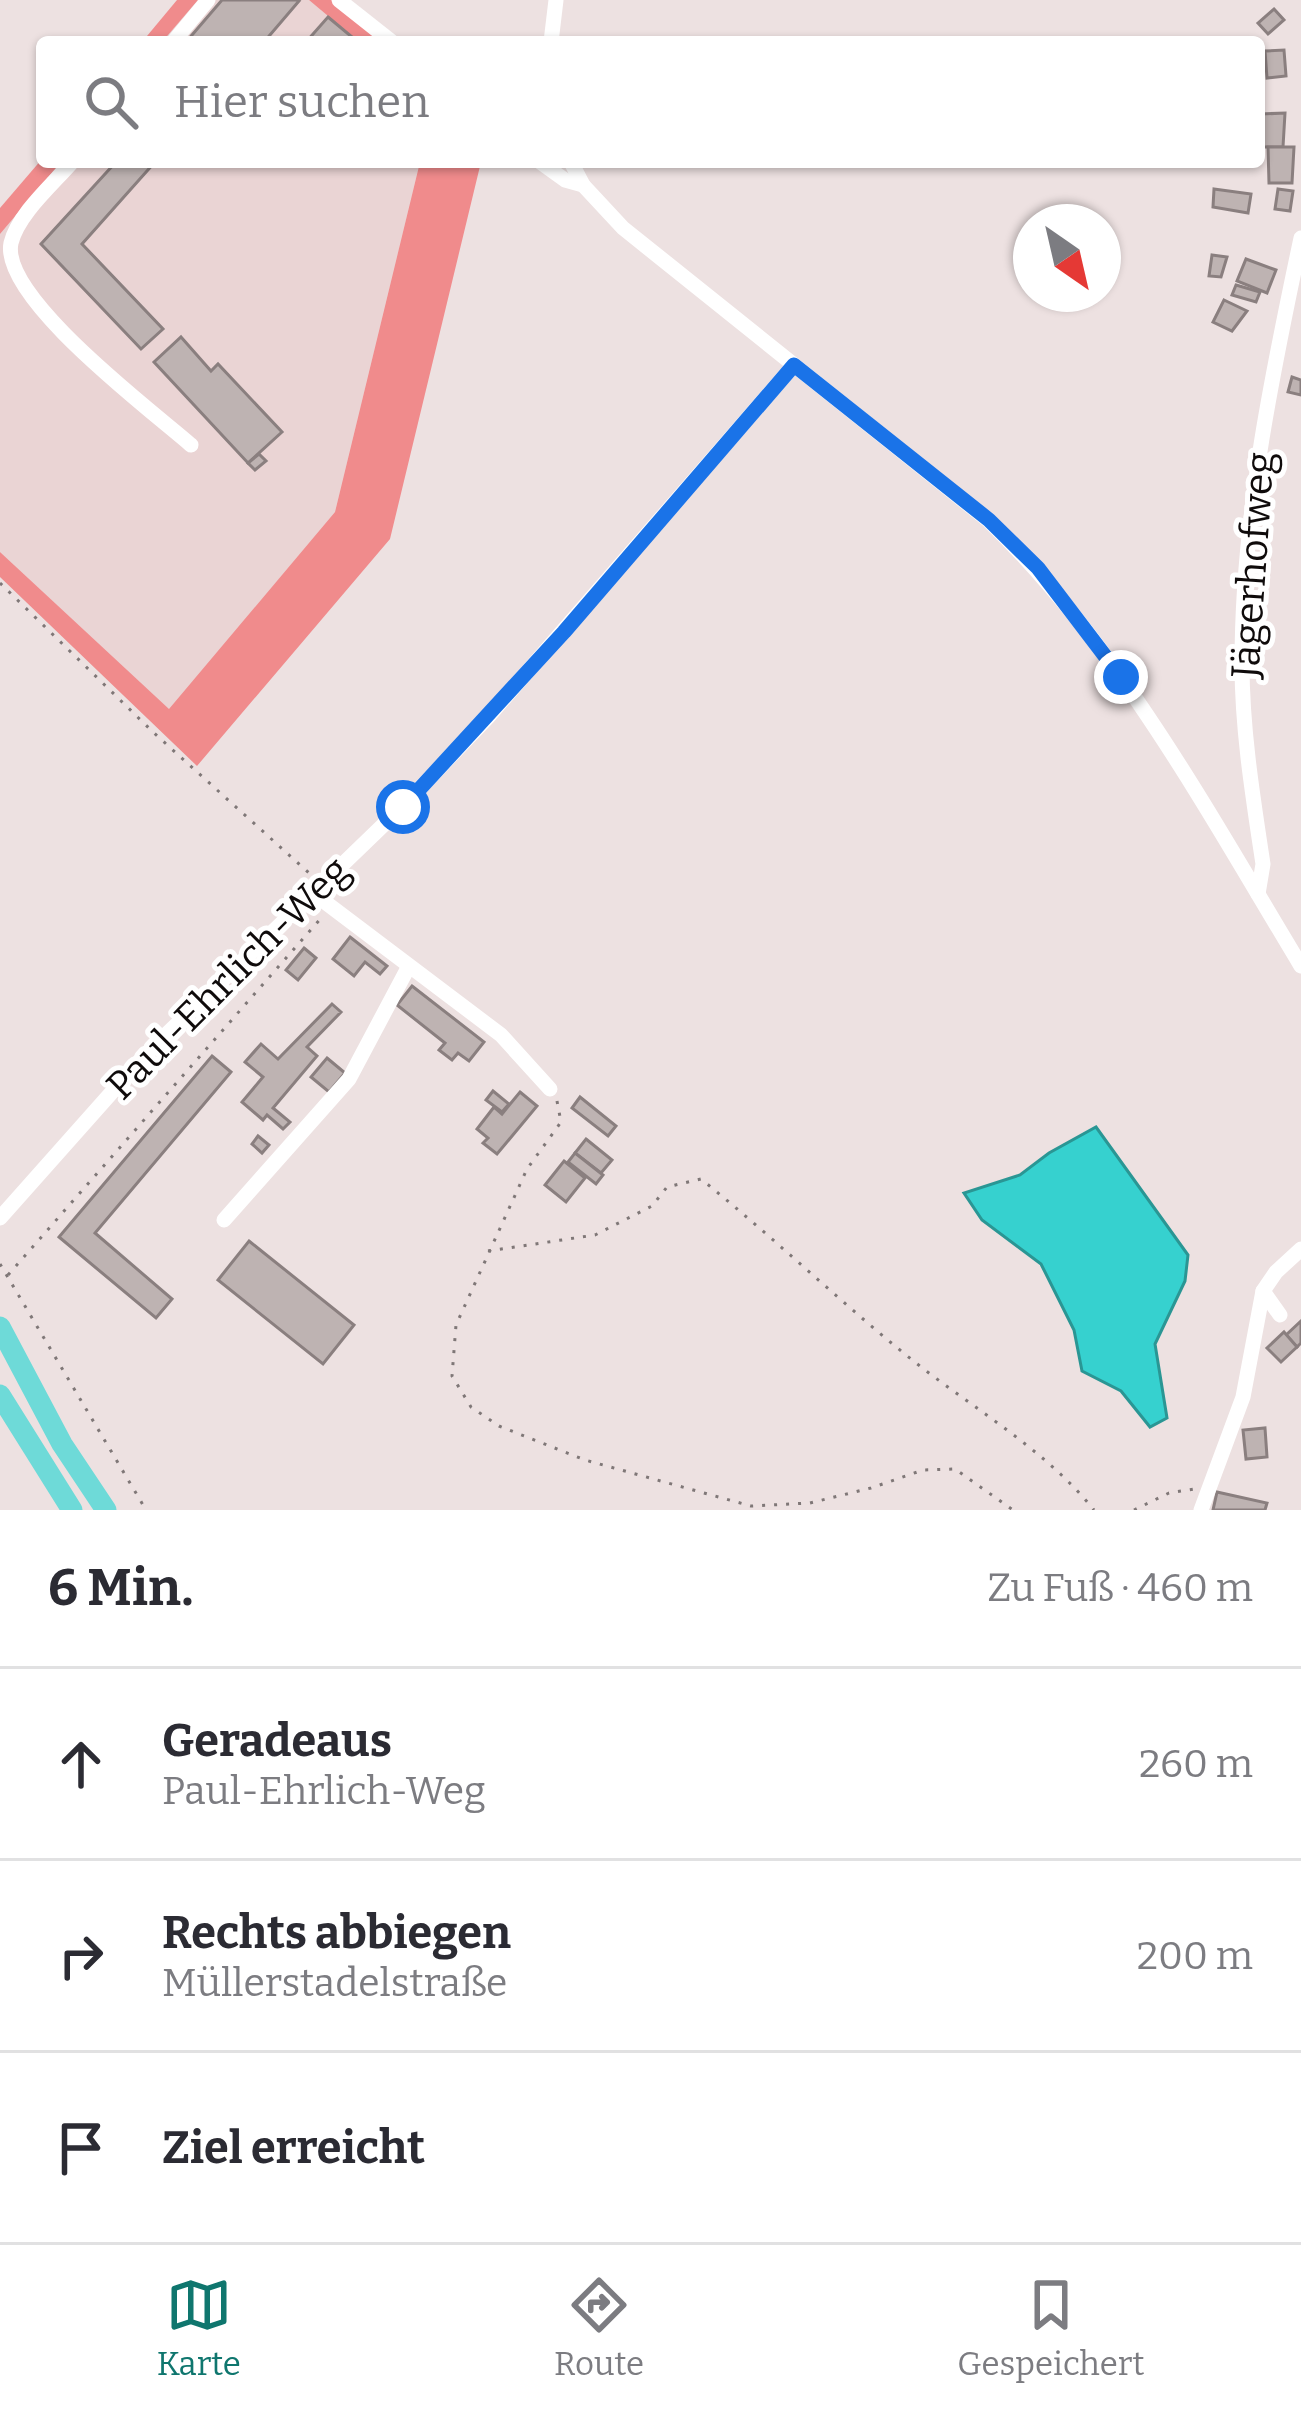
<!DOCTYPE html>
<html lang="de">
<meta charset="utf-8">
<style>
body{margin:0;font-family:Bitter,serif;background:#f7f7f7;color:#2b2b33}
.compass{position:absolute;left:1013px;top:204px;width:108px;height:108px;border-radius:50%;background:#fff;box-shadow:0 3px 9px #0004;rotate:146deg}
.stop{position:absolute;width:36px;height:36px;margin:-27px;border:9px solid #1a73e8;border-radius:50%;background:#fff}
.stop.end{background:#1a73e8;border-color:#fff;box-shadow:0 3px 12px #0008}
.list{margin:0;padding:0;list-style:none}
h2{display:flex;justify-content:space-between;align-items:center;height:156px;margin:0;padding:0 48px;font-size:51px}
h2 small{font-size:39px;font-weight:400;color:#7c7c81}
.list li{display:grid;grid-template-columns:78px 1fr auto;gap:36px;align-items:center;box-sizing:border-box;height:192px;padding:0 48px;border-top:3px solid #e1e1e2}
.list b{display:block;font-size:45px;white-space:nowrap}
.list p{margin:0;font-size:39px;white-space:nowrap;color:#7c7c81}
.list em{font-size:39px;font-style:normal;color:#7c7c81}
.icon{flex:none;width:66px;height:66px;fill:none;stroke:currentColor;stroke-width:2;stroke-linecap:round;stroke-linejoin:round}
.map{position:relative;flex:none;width:1301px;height:1510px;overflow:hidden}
.search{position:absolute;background:#fff;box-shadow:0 3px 9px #0004;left:36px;right:36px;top:36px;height:132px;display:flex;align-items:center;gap:30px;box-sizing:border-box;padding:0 42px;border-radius:12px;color:#7c7c81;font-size:45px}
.sheet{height:732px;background:#fff}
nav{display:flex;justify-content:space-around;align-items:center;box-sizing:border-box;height:168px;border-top:3px solid #e1e1e2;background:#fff;font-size:33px;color:#7c7c81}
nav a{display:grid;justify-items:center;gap:6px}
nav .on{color:#0f766e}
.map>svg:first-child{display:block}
</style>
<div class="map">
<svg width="1301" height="1510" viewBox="0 0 1301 1510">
<rect width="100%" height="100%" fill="#ede1e1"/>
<g fill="#ead4d4">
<polygon points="198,0 309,0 359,42 162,42"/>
<polygon points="61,162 420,162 335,512 169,710 0,552 0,234"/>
</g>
<g fill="#f08b8c">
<polygon points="177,0 198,0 162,42 142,42"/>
<polygon points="309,0 332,0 382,42 359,42"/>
<polygon points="42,159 61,162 0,234 0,208"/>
<polygon points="420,162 481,162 390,539 197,766 0,577 0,552 169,709 335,512"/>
</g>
<polygon fill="#36d1cf" stroke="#2a9694" stroke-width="3" points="1096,1127 1188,1255 1185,1281 1155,1344 1167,1418 1150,1427 1121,1391 1082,1371 1074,1330 1041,1264 982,1220 964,1193 1020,1175 1049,1153"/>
<g fill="#beb3b2" stroke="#8a7f7f" stroke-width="3">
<polygon points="222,0 297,0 299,1 264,42 186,42"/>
<polygon points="1274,9 1284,20 1268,34 1258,23"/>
<polygon points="328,17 358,42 306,42"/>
<polygon points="1284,50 1286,76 1267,78 1265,51"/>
<polygon points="1285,113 1283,147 1262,147 1261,114"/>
<polygon points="1268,147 1294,147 1292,183 1269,183"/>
<polygon points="116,162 155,162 82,244 163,329 141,349 41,244"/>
<polygon points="1214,189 1251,194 1248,213 1213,207"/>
<polygon points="1278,189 1293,191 1290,211 1275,209"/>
<polygon points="1212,255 1227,257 1221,277 1209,276"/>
<polygon points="1246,259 1276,270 1267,293 1237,281"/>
<polygon points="1236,285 1260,292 1256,302 1232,295"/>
<polygon points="1224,300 1247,311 1232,331 1213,322"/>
<polygon points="181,337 211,371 218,364 282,432 248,463 154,362"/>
<polygon points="1292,377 1301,380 1301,395 1288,392"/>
<polygon points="259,454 266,461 255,470 248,463"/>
<polygon points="350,937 387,966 380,974 365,962 354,976 333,959"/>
<polygon points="304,948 316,958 298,980 286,970"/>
<polygon points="412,986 484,1042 469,1061 458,1053 452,1060 439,1050 445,1043 397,1005"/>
<polygon points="332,1004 341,1012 307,1047 317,1056 273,1108 290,1122 283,1129 267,1115 263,1120 242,1102 263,1077 245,1062 261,1044 278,1059"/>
<polygon points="212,1056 231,1072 95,1233 172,1299 156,1318 59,1237"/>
<polygon points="327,1058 345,1073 329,1092 311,1077"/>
<polygon points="493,1091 509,1104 502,1112 486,1100"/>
<polygon points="520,1092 537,1106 497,1154 483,1143 488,1138 477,1129 494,1107 502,1114"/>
<polygon points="580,1097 616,1126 608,1136 572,1108"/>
<polygon points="258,1136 269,1145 262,1153 252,1144"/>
<polygon points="586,1139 612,1160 601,1173 575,1153"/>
<polygon points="575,1153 603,1175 596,1184 568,1162"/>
<polygon points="564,1161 585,1178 566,1202 545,1185"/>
<polygon points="249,1241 354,1325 323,1364 218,1280"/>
<polygon points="1301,1321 1301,1343 1297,1347 1286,1335"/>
<polygon points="1284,1332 1297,1347 1281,1362 1267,1348"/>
<polygon points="1265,1428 1267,1457 1246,1459 1243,1430"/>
<polygon points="1217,1492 1267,1503 1265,1510 1213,1510"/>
</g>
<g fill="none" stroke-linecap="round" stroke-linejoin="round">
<g stroke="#7f7777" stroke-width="3" stroke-dasharray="3 9" stroke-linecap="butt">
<polyline points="0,583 154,733 309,873"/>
<polyline points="557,1101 561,1122 527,1169 456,1325 452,1376 471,1407 499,1426 585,1460 751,1506 810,1503 871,1488 923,1470 955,1469 1013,1510"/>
<path d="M488 1251 595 1235 652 1206 667 1187 701 1179C773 1237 839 1301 911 1359 972 1408 1045 1449 1094 1510"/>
<polyline points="0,1264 146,1510"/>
<polyline points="8,1275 322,917"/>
<polyline points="1134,1510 1169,1493 1194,1489"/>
</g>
<g stroke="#fff" stroke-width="15">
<polyline points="339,0 392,42"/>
<polyline points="173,42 208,0"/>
<polyline points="551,42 556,0"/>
<path d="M72 162C53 184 18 214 11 243 0 297 151 410 191 445"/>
<polyline points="540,162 565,180 583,185"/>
<path d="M571 162 583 185 623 228 989 521C1119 647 1208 812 1301 966"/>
<polyline points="313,893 501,1035 550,1089"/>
<path d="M1258 894 1263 864C1253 798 1242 730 1242 664 1242 519 1271 379 1301 238"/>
<polyline points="0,1218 144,1056 402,807 488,717 794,365"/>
<polyline points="224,1220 349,1079 409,966"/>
<polyline points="1263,1291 1280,1315"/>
<polyline points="1201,1510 1243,1397 1263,1291 1276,1272 1301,1249"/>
</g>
<g stroke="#6edad8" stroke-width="21">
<polyline points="0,1327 62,1444 106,1510"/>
<polyline points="0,1395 72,1510"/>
</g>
</g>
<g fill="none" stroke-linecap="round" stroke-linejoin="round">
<polyline stroke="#1a73e8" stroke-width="15" points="403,807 564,632 794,365 989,520 1038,568 1121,677"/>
</g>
<g text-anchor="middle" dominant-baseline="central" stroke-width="10" stroke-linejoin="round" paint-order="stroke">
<g font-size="39" fill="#0f0b0b" stroke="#fff">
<text transform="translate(1253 565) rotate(-86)">Jägerhofweg</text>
<text transform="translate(228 978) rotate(-45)">Paul-Ehrlich-Weg</text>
</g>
</g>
</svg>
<svg class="compass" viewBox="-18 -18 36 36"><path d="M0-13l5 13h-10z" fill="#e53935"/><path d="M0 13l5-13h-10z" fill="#7c7c81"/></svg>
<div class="stop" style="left:403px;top:807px"></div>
<div class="stop end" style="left:1121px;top:677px"></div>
<div class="search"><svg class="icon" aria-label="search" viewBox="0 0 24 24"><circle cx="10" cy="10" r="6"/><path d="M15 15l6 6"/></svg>Hier suchen</div>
</div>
<section class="sheet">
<h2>6 Min.<small>Zu Fuß · 460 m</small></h2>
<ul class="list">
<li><svg class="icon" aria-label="ahead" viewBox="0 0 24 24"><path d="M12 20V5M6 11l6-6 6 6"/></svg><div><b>Geradeaus</b><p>Paul-Ehrlich-Weg</p></div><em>260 m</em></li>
<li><svg class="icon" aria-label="right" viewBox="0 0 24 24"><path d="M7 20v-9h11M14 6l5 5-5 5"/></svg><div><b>Rechts abbiegen</b><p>Müllerstadelstraße</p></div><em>200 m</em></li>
<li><svg class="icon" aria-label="arrive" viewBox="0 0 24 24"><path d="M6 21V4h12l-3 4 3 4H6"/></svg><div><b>Ziel erreicht</b></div></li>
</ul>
</section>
<nav>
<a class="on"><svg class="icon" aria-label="map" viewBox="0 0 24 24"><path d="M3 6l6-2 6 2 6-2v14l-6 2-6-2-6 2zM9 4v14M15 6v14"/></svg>Karte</a>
<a><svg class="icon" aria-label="directions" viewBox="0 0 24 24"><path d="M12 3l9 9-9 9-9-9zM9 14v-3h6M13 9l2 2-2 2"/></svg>Route</a>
<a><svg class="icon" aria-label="saved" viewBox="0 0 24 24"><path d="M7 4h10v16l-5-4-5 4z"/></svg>Gespeichert</a>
</nav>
